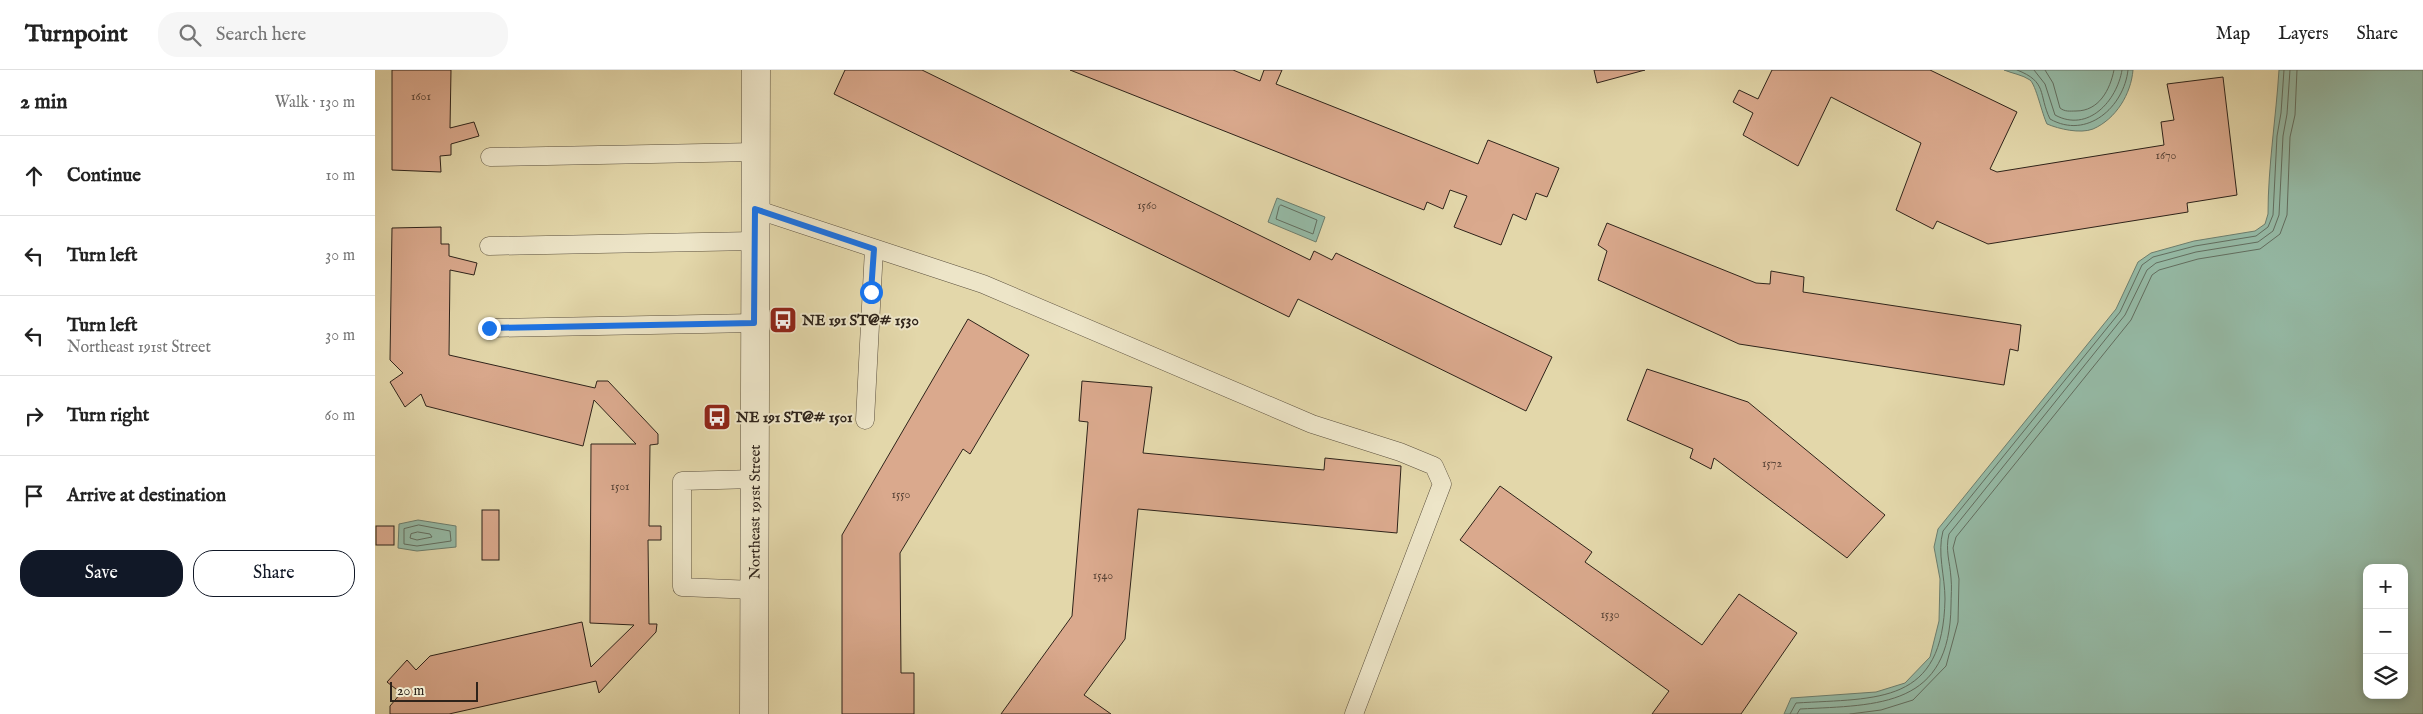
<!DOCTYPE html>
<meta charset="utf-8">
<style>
body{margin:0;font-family:"IM FELL English",serif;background:#f6f6f6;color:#222}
.controls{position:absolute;right:15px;bottom:15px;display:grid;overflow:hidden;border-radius:10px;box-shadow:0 2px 8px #0003}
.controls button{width:45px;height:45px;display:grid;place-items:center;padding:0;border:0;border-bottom:1px solid #e0e0e0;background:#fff;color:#222;font:25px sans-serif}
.scale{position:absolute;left:15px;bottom:12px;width:88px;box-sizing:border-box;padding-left:5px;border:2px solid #2e231a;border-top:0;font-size:14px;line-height:18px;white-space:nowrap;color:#2e231a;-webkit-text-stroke:4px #ede5c8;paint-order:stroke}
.stop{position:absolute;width:15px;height:15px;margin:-11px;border:4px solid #1a73e8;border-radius:50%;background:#fff}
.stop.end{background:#1a73e8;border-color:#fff;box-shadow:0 1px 5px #0008}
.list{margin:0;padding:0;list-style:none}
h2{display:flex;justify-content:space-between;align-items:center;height:65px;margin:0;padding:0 20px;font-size:21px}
h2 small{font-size:16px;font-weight:400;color:#767676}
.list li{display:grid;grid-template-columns:32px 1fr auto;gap:15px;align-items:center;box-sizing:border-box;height:80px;padding:0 20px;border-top:1px solid #e0e0e0}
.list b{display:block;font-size:19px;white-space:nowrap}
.list p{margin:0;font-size:16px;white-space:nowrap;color:#767676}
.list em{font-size:16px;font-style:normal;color:#767676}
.actions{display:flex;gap:10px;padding:15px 20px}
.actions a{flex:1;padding:11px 0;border:1px solid #111827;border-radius:20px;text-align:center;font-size:18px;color:#111827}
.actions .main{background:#111827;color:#fff}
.icon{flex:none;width:28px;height:28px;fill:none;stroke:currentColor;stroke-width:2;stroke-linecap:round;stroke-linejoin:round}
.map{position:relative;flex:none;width:2048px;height:644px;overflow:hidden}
header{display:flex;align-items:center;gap:30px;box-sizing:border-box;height:70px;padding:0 25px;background:#fff;border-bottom:1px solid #e0e0e0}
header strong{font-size:24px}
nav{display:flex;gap:28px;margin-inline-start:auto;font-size:18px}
.search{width:350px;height:45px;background:#f6f6f6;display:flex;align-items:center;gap:12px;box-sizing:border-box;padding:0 18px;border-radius:20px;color:#767676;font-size:19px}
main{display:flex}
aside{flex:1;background:#fff}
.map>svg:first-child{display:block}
</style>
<header>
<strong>Turnpoint</strong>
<div class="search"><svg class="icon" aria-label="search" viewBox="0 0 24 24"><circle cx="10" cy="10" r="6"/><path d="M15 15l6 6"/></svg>Search here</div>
<nav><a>Map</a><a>Layers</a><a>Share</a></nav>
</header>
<main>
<aside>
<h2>2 min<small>Walk · 130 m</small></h2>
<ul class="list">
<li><svg class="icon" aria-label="ahead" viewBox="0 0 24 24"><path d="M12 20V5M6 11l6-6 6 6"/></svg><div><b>Continue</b></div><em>10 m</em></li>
<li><svg class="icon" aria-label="left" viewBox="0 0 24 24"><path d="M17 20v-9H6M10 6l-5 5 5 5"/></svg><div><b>Turn left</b></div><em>30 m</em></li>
<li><svg class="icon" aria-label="left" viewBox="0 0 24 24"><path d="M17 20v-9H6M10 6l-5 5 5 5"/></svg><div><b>Turn left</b><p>Northeast 191st Street</p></div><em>30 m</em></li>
<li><svg class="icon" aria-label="right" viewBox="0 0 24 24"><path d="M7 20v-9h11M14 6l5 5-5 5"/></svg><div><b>Turn right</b></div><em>60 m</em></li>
<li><svg class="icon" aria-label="arrive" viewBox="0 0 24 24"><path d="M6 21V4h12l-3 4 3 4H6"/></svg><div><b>Arrive at destination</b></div></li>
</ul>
<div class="actions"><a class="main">Save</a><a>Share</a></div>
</aside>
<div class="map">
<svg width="2048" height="644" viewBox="0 0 2048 644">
<rect width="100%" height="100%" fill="#e3d7aa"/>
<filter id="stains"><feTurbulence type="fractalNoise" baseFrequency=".004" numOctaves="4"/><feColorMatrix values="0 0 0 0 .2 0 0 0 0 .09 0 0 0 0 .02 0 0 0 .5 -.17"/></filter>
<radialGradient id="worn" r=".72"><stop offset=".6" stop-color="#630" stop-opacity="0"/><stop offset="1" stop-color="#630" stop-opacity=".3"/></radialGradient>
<g fill="#95baa6" stroke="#6c7e6e" fill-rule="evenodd">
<path d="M1629 0H1758C1756 24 1741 49 1718 59 1705 64 1684 59 1672 54 1667 44 1661 15 1655 10 1648 5 1636 3 1629 0Z"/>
<path d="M1904 0H2048V644H1409L1416 628 1501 622 1530 613 1555 587 1564 551 1565 509 1559 477 1563 459 1741 239 1763 192 1776 183 1819 171 1880 161 1890 154 1893 144C1893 96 1901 48 1904 0ZM1992 498H2029V625H1992Z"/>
<polygon points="902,128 950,147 941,172 893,152"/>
<polygon points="43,450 81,456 81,477 42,481 23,478 24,454"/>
</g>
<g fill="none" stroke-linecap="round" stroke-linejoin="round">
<g stroke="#626e60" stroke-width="1">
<path d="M1642 0C1673 12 1663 24 1675 49 1712 70 1749 37 1753 0"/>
<path d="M1659 0 1670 14 1680 45C1713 63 1742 31 1747 0"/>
<path d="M1670 0 1678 13 1685 38C1690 42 1695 41 1701 41 1724 41 1735 20 1739 0"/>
<polygon points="906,135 942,150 938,164 901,149 904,137"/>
<polygon points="44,455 75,461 76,471 42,476 29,474 29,459"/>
<polygon points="43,462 55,464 57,467 42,470 35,468 36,464"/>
<path d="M1415 644 1421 633C1504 628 1568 635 1570 529 1570 506 1562 483 1568 461L1745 242 1767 195 1778 187 1820 176 1881 166 1893 157 1898 145 1902 66 1906 43 1909 0"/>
<path d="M1422 644 1425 639C1505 635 1575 637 1576 535 1576 526 1577 517 1576 508 1575 492 1570 480 1574 464L1750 245 1772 200 1781 193 1821 182 1883 172 1898 161 1904 145 1908 66 1912 44 1915 0"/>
<polyline points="1475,644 1506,640 1538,630 1571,596 1583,552 1584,509 1578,478 1581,467 1756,250 1777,205 1784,200 1823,189 1885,179 1905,164 1912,145 1915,67 1920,45 1922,0"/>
</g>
</g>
<g fill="#daa98d" stroke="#2e231a">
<polygon points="17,0 76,0 75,58 99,52 104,66 76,74 76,85 65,86 66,102 17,100"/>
<polygon points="470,0 547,0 935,190 939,181 957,190 961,183 1177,287 1151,341 923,229 914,247 459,24"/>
<polygon points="695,0 858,0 885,11 889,0 907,0 901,14 1103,94 1113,70 1184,98 1172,127 1161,123 1151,150 1138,144 1126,175 1079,157 1092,126 1075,120 1068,139 1052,132 1049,140"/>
<polygon points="1219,0 1270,0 1222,13"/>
<polygon points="1397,0 1555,0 1642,42 1615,99 1622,102 1789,75 1786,52 1799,50 1792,14 1848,7 1862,125 1812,133 1813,142 1613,174 1562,151 1558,159 1521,140 1546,73 1456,27 1423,96 1368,65 1378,43 1358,32 1364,20 1383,29"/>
<polygon points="1232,153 1381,213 1395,214 1396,201 1429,207 1428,222 1646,255 1643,281 1635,279 1629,315 1364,274 1223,210 1232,181 1223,175"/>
<polygon points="66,157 66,174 74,174 74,186 102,193 99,205 75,200 74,285 220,318 222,311 233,311 283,364 283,374 275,375 274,456 286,456 286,470 273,470 274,554 282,554 281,562 224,623 221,611 74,644 15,644 15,636 26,623 12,612 32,590 41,600 55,586 207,552 216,597 259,555 215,553 216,374 261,374 219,330 208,376 51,336 46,324 30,337 15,312 28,303 15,290 17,158"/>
<polygon points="593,249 654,285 595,384 588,379 525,483 526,603 539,603 539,644 467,644 467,465"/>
<polygon points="1272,299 1373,332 1510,445 1472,488 1339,388 1336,399 1315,388 1318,379 1252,350"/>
<polygon points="707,311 777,317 768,383 949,400 950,388 1026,396 1022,463 763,439 750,569 709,625 736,644 626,644 697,546 713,352 704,351"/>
<polygon points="1125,416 1217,482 1210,492 1327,575 1364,524 1422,563 1366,644 1277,644 1294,621 1085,470"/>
<rect x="107" y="440" width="17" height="50"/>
<rect x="1" y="456" width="18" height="19"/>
</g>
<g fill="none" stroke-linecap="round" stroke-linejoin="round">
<defs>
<g id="service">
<polyline points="115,87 381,82"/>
<polyline points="380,139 608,214 937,354 1025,382 1059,396 1067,414 979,644"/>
<polyline points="114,176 379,171"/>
<polyline points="114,258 379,253"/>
<polyline points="490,350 499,179"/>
<polyline points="379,409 307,411 307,517 379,520"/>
</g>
<g id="tertiary">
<path id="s1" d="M379 644 381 0"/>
</g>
</defs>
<use href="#service" stroke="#5b503e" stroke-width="19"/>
<use href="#tertiary" stroke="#5b503e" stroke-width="29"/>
<use href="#service" stroke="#ede5c8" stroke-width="18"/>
<use href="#tertiary" stroke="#ede5c8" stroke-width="28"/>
</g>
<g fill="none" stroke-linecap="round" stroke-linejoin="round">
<polyline stroke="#1a73e8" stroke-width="6" points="114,258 379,253 380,139 499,179 496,222"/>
</g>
<defs>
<symbol id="bus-square" viewBox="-11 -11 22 22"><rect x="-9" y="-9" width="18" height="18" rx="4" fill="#8f2418" stroke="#ede5c8"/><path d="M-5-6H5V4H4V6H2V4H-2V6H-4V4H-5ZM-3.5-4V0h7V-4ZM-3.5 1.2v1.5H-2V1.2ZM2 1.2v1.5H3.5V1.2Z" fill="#fff"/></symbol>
</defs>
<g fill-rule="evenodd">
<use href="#bus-square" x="392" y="234" width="32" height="32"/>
<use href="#bus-square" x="326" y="331" width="32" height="32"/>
</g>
<g text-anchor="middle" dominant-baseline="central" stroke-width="4" stroke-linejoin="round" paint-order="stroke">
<g font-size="12" fill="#594437">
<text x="46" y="26">1601</text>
<text x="1791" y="85">1670</text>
<text x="772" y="135">1560</text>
<text x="1397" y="393">1572</text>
<text x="245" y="416">1501</text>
<text x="526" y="424">1550</text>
<text x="728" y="505">1540</text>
<text x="1235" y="544">1530</text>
</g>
<g font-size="15" font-weight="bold" fill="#2e231a" stroke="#ede5c8" text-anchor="start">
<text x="427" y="250">NE 191 ST@# 1530</text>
<text x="361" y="347">NE 191 ST@# 1501</text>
</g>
<g font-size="15" fill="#2e231a" stroke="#ede5c8">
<text stroke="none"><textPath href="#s1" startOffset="202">Northeast 191st Street</textPath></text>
</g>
</g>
<rect width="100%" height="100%" filter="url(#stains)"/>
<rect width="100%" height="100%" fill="url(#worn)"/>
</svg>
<div class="controls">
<button>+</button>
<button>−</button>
<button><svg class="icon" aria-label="layers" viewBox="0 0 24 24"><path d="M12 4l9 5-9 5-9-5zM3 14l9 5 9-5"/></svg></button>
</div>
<div class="scale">20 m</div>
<div class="stop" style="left:496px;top:222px"></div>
<div class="stop end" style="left:114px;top:258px"></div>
</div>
</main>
